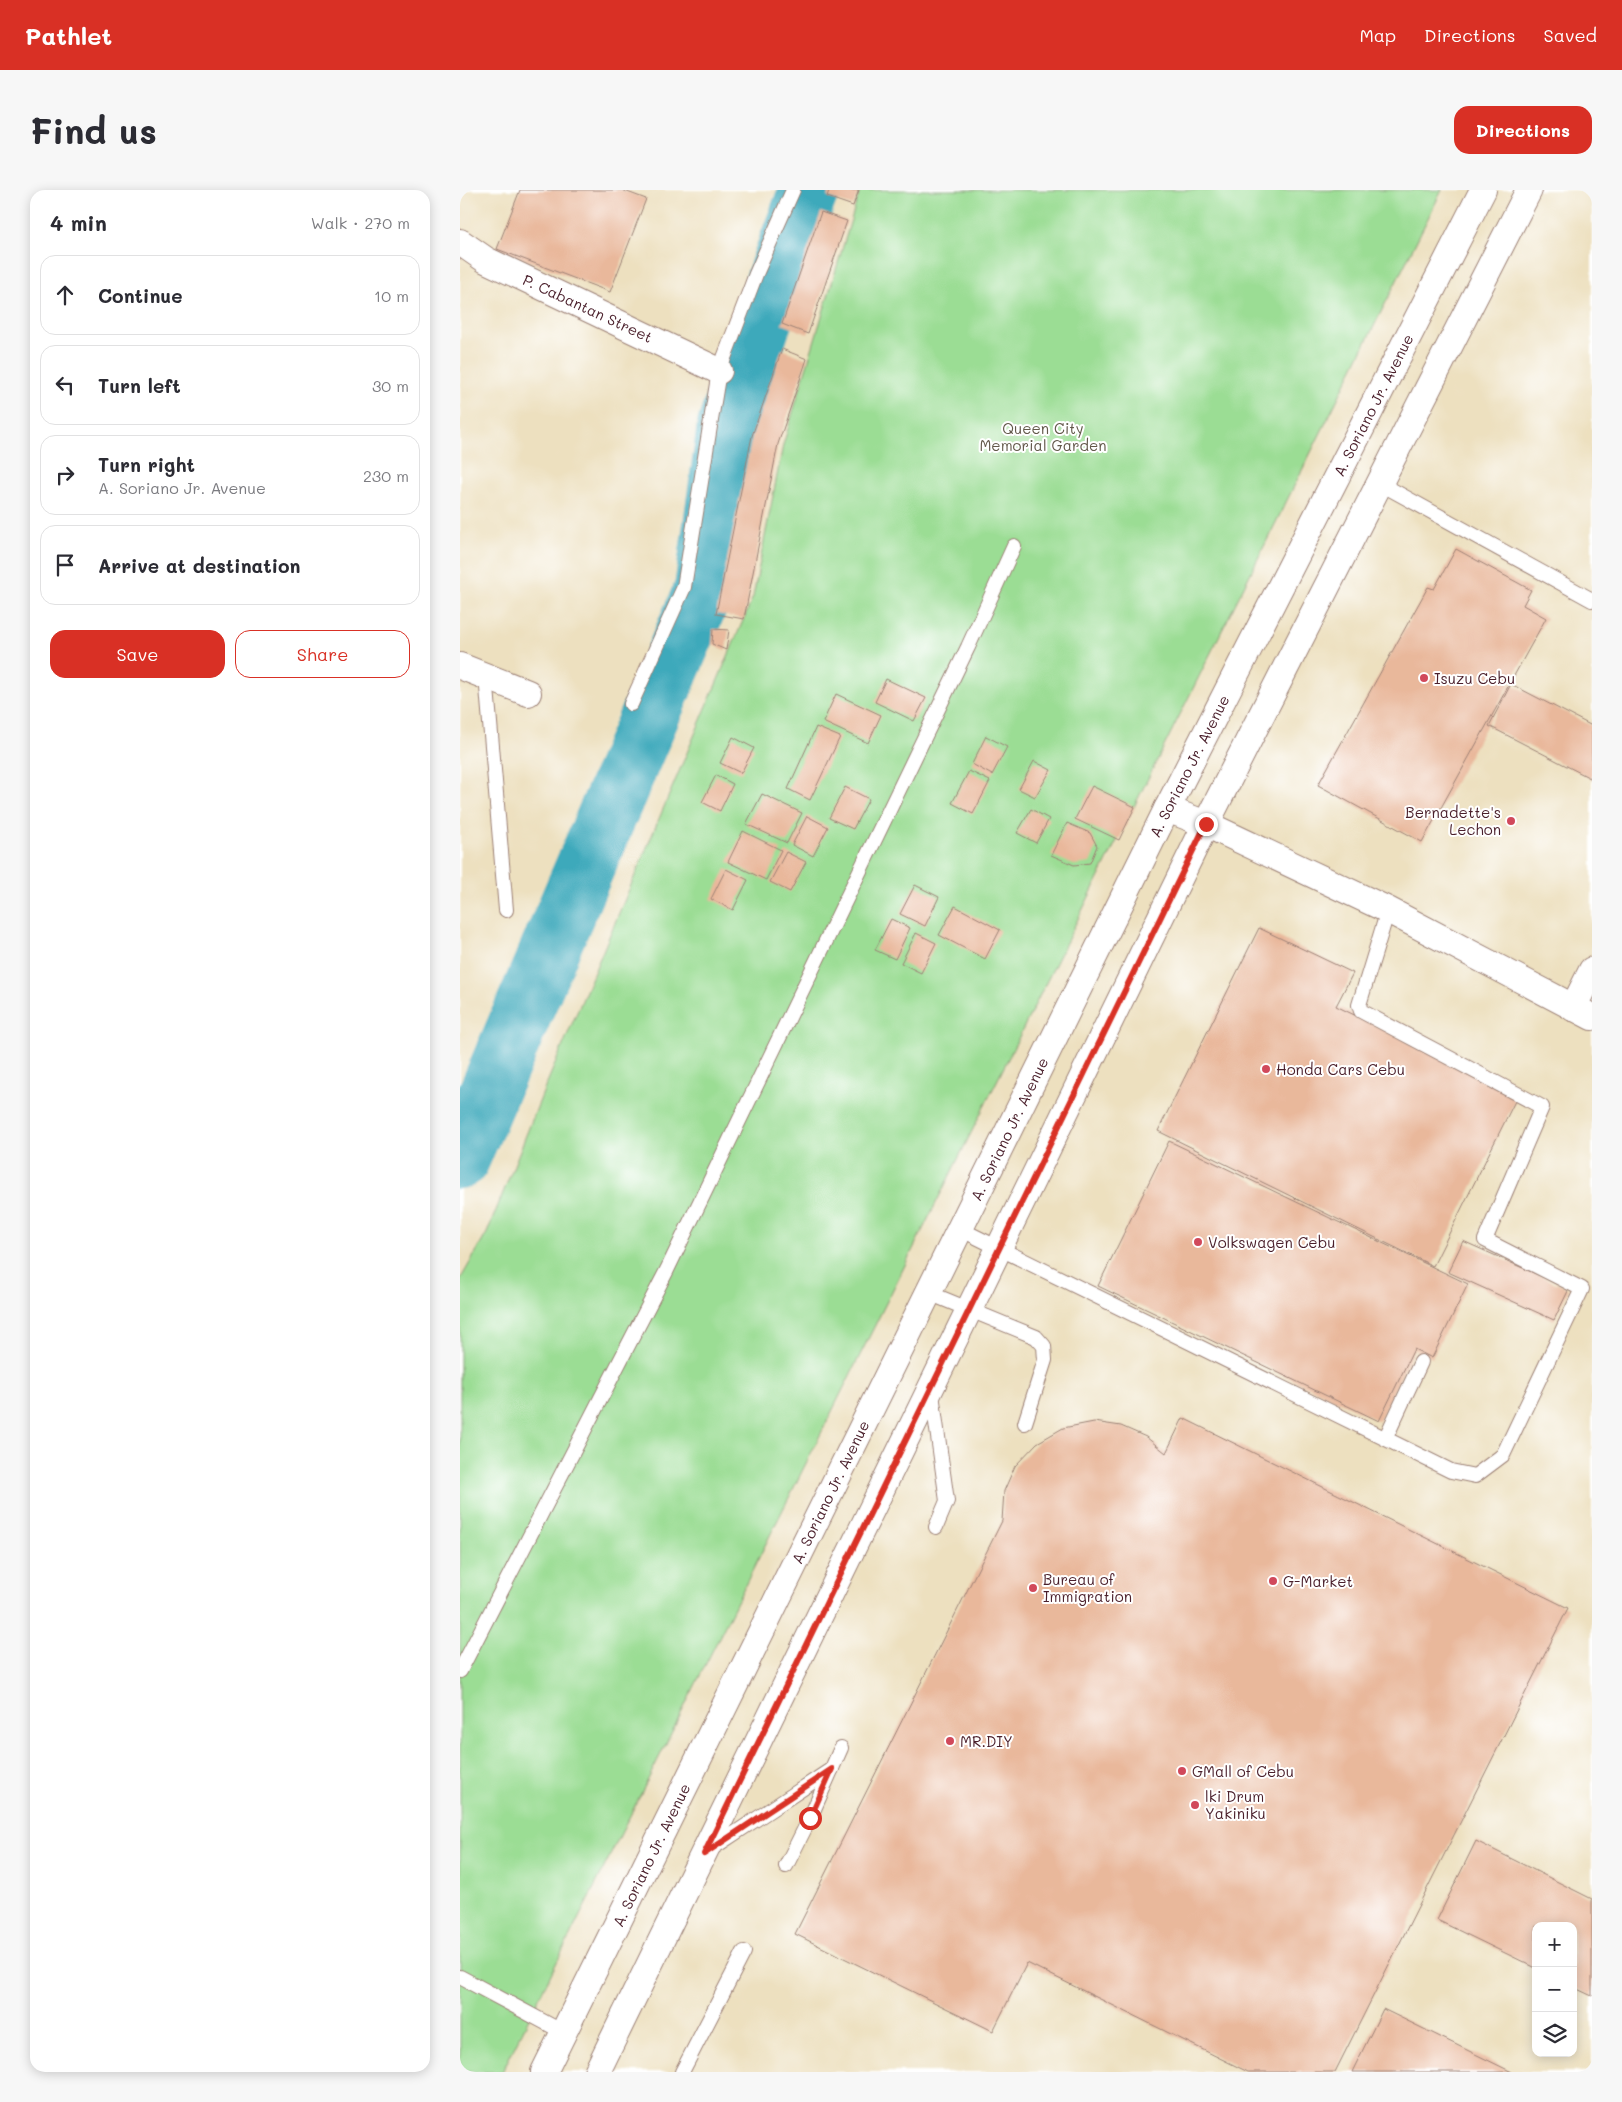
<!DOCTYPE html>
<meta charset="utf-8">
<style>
body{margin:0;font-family:Mali,sans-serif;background:#f7f7f7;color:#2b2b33}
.controls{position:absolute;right:15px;bottom:15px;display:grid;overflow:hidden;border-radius:10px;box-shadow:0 2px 12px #0003}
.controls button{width:45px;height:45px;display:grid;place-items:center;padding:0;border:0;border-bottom:1px solid #e1e1e2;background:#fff;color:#2b2b33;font:25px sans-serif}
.stop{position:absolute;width:15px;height:15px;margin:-11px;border:4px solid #d93025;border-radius:50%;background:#fff}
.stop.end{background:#d93025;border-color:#fff;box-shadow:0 1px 5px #0008}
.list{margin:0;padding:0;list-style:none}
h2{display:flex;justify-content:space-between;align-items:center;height:65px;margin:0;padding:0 20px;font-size:21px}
h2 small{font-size:16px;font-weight:400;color:#7c7c81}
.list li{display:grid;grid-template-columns:32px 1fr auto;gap:15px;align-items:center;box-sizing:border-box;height:80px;margin:0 10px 10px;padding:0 10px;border:1px solid #e1e1e2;border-radius:15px}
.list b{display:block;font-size:19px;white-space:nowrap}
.list p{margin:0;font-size:16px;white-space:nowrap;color:#7c7c81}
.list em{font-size:16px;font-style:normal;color:#7c7c81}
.actions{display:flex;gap:10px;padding:15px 20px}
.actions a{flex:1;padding:11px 0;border:1px solid #d93025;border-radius:15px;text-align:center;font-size:18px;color:#d93025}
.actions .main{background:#d93025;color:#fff}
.icon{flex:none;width:28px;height:28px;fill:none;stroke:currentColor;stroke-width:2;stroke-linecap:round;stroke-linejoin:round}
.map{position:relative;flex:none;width:1132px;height:1882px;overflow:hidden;border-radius:15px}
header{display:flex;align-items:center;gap:30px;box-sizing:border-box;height:70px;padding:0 25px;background:#d93025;color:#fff}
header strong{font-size:24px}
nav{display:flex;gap:28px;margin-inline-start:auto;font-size:18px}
.intro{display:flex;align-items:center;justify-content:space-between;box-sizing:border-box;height:120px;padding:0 30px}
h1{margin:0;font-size:35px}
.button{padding:12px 22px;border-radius:15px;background:#d93025;color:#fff;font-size:18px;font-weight:700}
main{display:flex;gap:30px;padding:0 30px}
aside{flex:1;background:#fff;border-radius:15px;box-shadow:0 2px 12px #0003}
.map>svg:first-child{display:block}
</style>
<header>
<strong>Pathlet</strong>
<nav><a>Map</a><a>Directions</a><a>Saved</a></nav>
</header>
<div class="intro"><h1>Find us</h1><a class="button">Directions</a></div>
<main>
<aside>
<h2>4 min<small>Walk · 270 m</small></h2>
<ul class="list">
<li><svg class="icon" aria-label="ahead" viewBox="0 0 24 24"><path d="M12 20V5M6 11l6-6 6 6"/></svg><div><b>Continue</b></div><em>10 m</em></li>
<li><svg class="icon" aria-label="left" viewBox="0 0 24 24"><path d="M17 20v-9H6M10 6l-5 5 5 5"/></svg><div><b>Turn left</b></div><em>30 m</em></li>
<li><svg class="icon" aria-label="right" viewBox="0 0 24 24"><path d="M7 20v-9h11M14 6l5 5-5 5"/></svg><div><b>Turn right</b><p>A. Soriano Jr. Avenue</p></div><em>230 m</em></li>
<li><svg class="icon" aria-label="arrive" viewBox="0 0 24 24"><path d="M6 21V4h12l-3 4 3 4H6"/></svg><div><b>Arrive at destination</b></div></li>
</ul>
<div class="actions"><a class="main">Save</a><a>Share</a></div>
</aside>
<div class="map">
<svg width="1132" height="1882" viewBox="0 0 1132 1882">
<rect width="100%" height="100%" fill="#fff"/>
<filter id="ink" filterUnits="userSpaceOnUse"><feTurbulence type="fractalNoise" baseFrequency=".02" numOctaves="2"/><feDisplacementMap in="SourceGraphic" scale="10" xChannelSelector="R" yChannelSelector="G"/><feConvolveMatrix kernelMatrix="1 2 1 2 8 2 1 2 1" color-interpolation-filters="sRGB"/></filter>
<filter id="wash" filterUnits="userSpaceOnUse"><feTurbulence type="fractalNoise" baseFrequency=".0096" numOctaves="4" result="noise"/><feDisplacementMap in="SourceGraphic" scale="20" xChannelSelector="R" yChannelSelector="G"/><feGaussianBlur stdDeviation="1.12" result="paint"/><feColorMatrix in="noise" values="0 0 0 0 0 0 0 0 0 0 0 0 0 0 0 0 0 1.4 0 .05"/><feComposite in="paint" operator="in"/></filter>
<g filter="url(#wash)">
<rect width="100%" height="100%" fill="#ede0bf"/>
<polygon fill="#9bdd94" stroke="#727e60" points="400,0 982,0 42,1882 0,1882 0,1090 27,1043 84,900 293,407 323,255"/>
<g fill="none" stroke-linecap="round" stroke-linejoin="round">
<polyline stroke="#3ca9bb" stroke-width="60" points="0,969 244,399 267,236 321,74 349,0"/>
</g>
<g id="blocks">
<g fill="#e9b89b">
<polygon points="60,0 162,0 186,9 150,102 37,59"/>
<polygon points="369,0 399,0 393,16 367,7"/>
<polygon points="361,22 387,31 348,144 322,134"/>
<polygon points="322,159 347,169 318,254 284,429 256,424 292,246"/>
<polygon points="996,359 1071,400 1063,415 1086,428 962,652 858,595 968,397 974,399"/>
<polygon points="253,439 269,440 266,460 252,454"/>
<polygon points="426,489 466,508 454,531 415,512"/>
<polygon points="1051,494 1132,536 1132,589 1029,536"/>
<polygon points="376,504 421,525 408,553 363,532"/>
<polygon points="356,537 380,547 350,610 328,599"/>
<polygon points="526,546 547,557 532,585 512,574"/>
<polygon points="273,547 294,558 281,583 260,573"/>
<polygon points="574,571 591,580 575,607 559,599"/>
<polygon points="509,581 530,591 513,624 492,613"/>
<polygon points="256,585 273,594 260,621 242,612"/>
<polygon points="632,596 675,617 659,650 615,629"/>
<polygon points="385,597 409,609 393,639 369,628"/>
<polygon points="302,604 342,623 327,653 286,634"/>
<polygon points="571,619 589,629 576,653 557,643"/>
<polygon points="347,626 368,637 353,666 332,655"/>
<polygon points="607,633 630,643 637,656 630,673 614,675 591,665"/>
<polygon points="283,641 321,660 306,690 268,672"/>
<polygon points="326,662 346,672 330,702 310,692"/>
<polygon points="266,679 288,690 273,720 251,709"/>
<polygon points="455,695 479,707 465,736 440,724"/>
<polygon points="495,716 540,740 525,769 479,745"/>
<polygon points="431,729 450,738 435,769 415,760"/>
<polygon points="799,738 893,783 876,816 1058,905 973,1076 698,941"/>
<polygon points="456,743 476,753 461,783 441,773"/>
<polygon points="709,951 1008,1094 972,1168 954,1159 919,1231 638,1096"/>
<polygon points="1003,1051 1109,1099 1094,1130 988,1082"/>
<polygon points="723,1228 1108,1418 875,1882 788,1882 567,1773 533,1841 335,1744 542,1331 544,1301 555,1276 577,1253 603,1238 634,1232 661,1236 686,1247 706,1263"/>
<polygon points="1016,1651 1132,1709 1132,1806 1113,1797 1113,1736 1076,1736 1076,1778 977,1730"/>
<polygon points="923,1819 1052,1882 892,1882"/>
</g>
</g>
</g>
<g filter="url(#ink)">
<use href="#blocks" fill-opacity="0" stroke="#9c8075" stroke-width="1"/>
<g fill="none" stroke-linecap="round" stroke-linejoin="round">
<defs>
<g id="service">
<polyline points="921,294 1132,410"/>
<polyline points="26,486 46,720"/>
<polyline points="171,514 224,397 259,181 296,84 333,0"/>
<polyline points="500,1039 991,1281 1015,1286 1043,1265 1122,1099 1025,1050 1082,917 901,821 899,815 928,720"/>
<polyline points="469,1103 576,1147 584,1156 585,1170 565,1233"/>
<polyline points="472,1204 487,1311 476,1337"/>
<polyline points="926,1247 961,1172"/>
<polyline points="0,1481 207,1080 508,457 554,356"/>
<polyline points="251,1659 372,1579"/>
<polyline points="326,1676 350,1628 381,1558"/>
<polyline points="0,1787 103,1842"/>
<polyline points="222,1882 284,1762"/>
</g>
<g id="minor">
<polyline points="0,52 26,70 259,181"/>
<polyline points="0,476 68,503"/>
<polyline points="707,619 746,634 928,720 1132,827"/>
<polyline points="1113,818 1132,780"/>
<polyline points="84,1882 707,619 1023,0"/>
<polyline points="137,1882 746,634 1069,0"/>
</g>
</defs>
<use href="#service" stroke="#9c8075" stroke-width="16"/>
<use href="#minor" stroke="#9c8075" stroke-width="28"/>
<use href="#service" stroke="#fff" stroke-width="14"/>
<use href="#minor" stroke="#fff" stroke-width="26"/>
</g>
</g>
<g fill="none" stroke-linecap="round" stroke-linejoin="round" filter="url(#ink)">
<polyline stroke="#d93025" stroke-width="6" points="350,1628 372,1579 244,1664 746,634"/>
</g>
<g fill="#d1495b" stroke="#fff" stroke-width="2">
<circle cx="964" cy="488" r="5"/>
<circle cx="1051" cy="631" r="5"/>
<circle cx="806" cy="879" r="5"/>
<circle cx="738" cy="1052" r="5"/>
<circle cx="813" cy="1391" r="5"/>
<circle cx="573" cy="1398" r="5"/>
<circle cx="490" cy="1551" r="5"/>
<circle cx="722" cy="1581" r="5"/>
<circle cx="735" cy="1615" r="5"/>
</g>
<g text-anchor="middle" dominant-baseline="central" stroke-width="4" stroke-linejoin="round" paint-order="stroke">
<g font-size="15" fill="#4a1f2b" stroke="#fff">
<text transform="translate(128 118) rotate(25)">P. Cabantan Street</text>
<text transform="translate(913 215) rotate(-63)">A. Soriano Jr. Avenue</text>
<text transform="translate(729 576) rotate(-63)">A. Soriano Jr. Avenue</text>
<text transform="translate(549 939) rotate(-64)">A. Soriano Jr. Avenue</text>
<text transform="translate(370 1302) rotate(-64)">A. Soriano Jr. Avenue</text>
<text transform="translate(191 1665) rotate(-64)">A. Soriano Jr. Avenue</text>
</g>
<g font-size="15" fill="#62584a" stroke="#fff">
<text x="583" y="238">Queen City<tspan x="583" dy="17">Memorial Garden</tspan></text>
</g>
<g font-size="15" fill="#4a1f2b" stroke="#fff" text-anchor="start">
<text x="974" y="488">Isuzu Cebu</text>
<text x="1041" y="622" text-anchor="end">Bernadette's<tspan x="1041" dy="17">Lechon</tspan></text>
<text x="816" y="879">Honda Cars Cebu</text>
<text x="748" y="1052">Volkswagen Cebu</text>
<text x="583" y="1389">Bureau of<tspan x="583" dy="17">Immigration</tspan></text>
<text x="823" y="1391">G-Market</text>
<text x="500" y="1551">MR.DIY</text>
<text x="732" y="1581">GMall of Cebu</text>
<text x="745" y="1606">lki Drum<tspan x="745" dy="17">Yakiniku</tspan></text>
</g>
</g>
</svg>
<div class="controls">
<button>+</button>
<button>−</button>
<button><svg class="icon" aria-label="layers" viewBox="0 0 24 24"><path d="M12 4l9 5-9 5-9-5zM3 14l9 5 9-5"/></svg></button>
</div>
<div class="stop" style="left:350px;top:1628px"></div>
<div class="stop end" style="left:746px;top:634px"></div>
</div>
</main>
